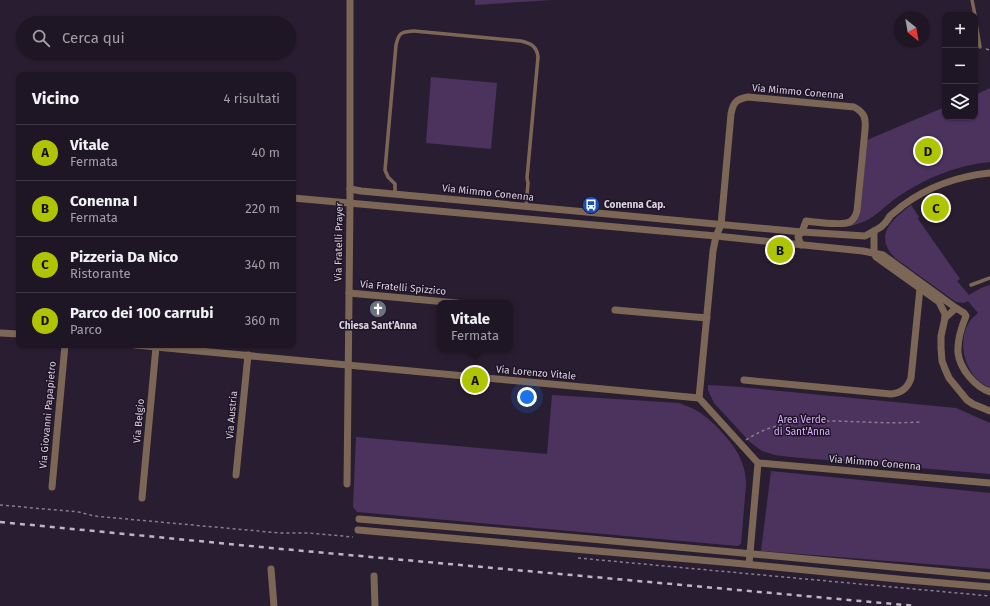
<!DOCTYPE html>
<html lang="it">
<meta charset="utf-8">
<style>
body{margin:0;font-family:"Fira Sans",sans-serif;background:#2c2332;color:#f1f3f6}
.controls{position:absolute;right:12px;top:12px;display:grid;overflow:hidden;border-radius:8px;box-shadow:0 1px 3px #0004}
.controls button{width:36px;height:36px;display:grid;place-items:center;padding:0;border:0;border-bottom:1px solid #3c3542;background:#1f1625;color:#f1f3f6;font:20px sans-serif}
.compass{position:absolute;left:894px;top:12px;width:36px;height:36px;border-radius:50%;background:#1f1625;box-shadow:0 1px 3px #0004;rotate:149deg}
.you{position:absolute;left:527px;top:397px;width:14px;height:14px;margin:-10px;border:3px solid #fff;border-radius:50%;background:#1a73e8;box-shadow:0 0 0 6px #1a73e833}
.badge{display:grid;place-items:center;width:26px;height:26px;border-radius:50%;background:#afc504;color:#111;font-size:13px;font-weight:700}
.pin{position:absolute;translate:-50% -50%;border:2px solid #fff;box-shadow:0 1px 4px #0006}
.popup{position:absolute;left:437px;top:300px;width:76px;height:52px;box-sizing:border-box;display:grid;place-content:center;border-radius:8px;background:#1f1625;filter:drop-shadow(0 1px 3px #0005);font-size:13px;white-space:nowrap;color:#a19fa7}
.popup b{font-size:15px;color:#f1f3f6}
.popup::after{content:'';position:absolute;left:50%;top:100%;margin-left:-8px;border:8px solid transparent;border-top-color:#1f1625}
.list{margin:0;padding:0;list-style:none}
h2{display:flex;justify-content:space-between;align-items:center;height:52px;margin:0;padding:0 16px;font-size:17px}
h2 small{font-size:13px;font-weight:400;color:#a19fa7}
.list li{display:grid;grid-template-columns:26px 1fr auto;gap:12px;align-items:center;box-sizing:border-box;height:56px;padding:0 16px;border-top:1px solid #3c3542}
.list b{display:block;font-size:15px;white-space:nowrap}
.list p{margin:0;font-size:13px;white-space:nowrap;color:#a19fa7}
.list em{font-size:13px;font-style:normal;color:#a19fa7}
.icon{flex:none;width:22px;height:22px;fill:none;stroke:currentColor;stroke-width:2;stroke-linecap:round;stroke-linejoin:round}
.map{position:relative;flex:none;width:990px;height:606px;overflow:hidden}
.search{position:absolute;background:#1f1625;box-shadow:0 1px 3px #0004;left:16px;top:16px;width:280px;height:44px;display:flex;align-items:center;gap:10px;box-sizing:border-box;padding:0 14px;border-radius:22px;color:#a19fa7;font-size:15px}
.panel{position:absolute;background:#1f1625;box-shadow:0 1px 3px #0004;left:16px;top:72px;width:280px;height:276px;border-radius:8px}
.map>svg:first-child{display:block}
</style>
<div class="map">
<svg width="990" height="606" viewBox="0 0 990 606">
<rect width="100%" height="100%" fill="#291e31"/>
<g fill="#4c335e">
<polygon points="475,0 552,0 475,5"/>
<polygon points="431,77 497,83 491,149 426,143"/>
<path d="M990 88V162C957 165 926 178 899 196 880 209 874 221 850 226L858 219 860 215 867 140 945 107V117H975V95Z"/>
<path d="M911 205 919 217 918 219 960 279 957 281 969 295 981 288 990 285V388C966 378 955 343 970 321 972 318 976 315 978 313L968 301 964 303 956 302 895 258C873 235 892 220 911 205Z"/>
<polygon points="708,385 740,387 956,408 990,423 990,474 790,457 775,455 762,451 750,442 714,403 708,390"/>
<path d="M552 395 679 403C686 406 693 408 699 412 712 420 734 443 740 458 744 466 746 475 746 485L741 544 738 546 357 512 353 507 356 437 547 454Z"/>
<polygon points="771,471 990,493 990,569 761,551"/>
</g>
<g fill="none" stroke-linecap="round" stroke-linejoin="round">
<g stroke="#867d8d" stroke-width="1.5" stroke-dasharray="3 3" stroke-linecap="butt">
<polyline points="986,49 990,50"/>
<path d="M746 440C781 416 825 421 865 422 884 423 902 423 921 422"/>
<polyline points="0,505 79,512 94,516 280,533 309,533 353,537"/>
<polyline points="578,558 990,596"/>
</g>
<g stroke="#7c6756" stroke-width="3.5">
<polyline points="972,0 975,15"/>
<polyline points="975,17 980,47"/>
<path d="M395 194V184L388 177 385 170 396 45C399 32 401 32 414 31L521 41C530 43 537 46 538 57L527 178 528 183 526 206"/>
<polyline points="971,285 990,278"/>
</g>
<g stroke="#7c6756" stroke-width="7">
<path d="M990 173C959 176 927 187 902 206 898 210 893 213 890 216 888 219 886 223 882 226 880 228 877 229 874 231V253L876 257 939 302 945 314V318L941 336V348L942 361 945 369 949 378 967 400 973 404 990 411"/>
<polyline points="350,189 361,191 802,232 865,236 874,231"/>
<polyline points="293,198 716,236 863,251 883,255 956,308"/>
<polyline points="349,293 457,303"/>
<polyline points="615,310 707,318"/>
<path d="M945 318 956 308 964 313 966 316C961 328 957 340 958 353 960 369 975 387 990 392"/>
<polyline points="0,333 19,334"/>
<polyline points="135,345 699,398"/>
<path d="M744 380 891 394C902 393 908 388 911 378L920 288"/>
<polyline points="758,463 990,483"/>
<polyline points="236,475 248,355"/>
<polyline points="347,484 350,203 350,0"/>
<polyline points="52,487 65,345"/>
<polyline points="142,498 156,347"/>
<polyline points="359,519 591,539 990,576"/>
<polyline points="358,530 734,563 908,580 990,587"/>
<path d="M749 564 758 463 699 398 713 251 716 236 721 225 731 114C733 103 736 99 748 97L854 107C865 113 866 118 865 130L857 211C856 216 854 219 850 222 842 226 816 222 806 221L802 232 800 234 798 237 801 245"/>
<polyline points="271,569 274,606"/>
<polyline points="374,576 375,606"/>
</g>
<polyline stroke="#bdb5c3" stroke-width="2.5" stroke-dasharray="5 5" stroke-linecap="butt" points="0,522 271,548 916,606"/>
</g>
<defs>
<symbol id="bus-disc" viewBox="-11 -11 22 22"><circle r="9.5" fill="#1a4fb4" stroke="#1f1427"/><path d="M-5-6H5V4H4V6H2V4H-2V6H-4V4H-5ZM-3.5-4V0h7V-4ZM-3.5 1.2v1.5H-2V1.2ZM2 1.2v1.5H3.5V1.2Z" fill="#fff"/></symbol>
<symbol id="church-disc" viewBox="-11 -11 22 22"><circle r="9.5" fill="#6b7280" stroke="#1f1427"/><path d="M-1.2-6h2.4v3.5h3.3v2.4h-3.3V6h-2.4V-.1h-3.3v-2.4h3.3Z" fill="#fff"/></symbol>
</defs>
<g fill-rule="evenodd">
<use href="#bus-disc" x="581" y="195" width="20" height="20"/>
<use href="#church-disc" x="368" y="299" width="20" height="20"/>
</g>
<g text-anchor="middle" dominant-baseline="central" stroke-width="3" stroke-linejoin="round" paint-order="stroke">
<g font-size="10" fill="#dbd4e1" stroke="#1f1427">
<text transform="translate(798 92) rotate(5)">Via Mimmo Conenna</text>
<text transform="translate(488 193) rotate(6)">Via Mimmo Conenna</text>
<text transform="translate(339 242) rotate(-89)">Via Fratelli Prayer</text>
<text transform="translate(403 288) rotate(5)">Via Fratelli Spizzico</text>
<text transform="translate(536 373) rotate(5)">Via Lorenzo Vitale</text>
<text transform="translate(48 415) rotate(-85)">Via Giovanni Papapietro</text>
<text transform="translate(232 415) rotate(-85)">Via Austria</text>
<text transform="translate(139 421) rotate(-85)">Via Belgio</text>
<text transform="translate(875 463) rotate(5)">Via Mimmo Conenna</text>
</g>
<g font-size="10" font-weight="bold" fill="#dbd4e1" stroke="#1f1427" text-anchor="start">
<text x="604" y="205">Conenna Cap.</text>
<text x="378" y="326" text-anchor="middle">Chiesa Sant'Anna</text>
</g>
<g font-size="10" fill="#dbb0fc" stroke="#1f1427">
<text x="802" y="420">Area Verde<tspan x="802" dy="12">di Sant'Anna</tspan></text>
</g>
</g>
</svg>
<div class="controls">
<button>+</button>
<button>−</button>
<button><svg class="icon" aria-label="layers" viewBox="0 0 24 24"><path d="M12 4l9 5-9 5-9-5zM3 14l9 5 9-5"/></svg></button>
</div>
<svg class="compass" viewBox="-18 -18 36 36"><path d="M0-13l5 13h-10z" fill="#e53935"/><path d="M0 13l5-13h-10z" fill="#a19fa7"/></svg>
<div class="you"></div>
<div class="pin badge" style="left:475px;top:380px">A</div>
<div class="popup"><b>Vitale</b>Fermata</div>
<div class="pin badge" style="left:780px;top:250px">B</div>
<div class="pin badge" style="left:936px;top:208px">C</div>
<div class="pin badge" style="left:928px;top:151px">D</div>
<div class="search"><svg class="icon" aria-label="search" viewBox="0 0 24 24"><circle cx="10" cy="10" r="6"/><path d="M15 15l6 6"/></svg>Cerca qui</div>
<section class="panel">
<h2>Vicino<small>4 risultati</small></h2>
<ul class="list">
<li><span class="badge">A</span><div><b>Vitale</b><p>Fermata</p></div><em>40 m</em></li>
<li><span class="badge">B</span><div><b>Conenna I</b><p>Fermata</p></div><em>220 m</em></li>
<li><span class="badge">C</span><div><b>Pizzeria Da Nico</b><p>Ristorante</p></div><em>340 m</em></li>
<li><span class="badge">D</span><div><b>Parco dei 100 carrubi</b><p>Parco</p></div><em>360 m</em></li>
</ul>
</section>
</div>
